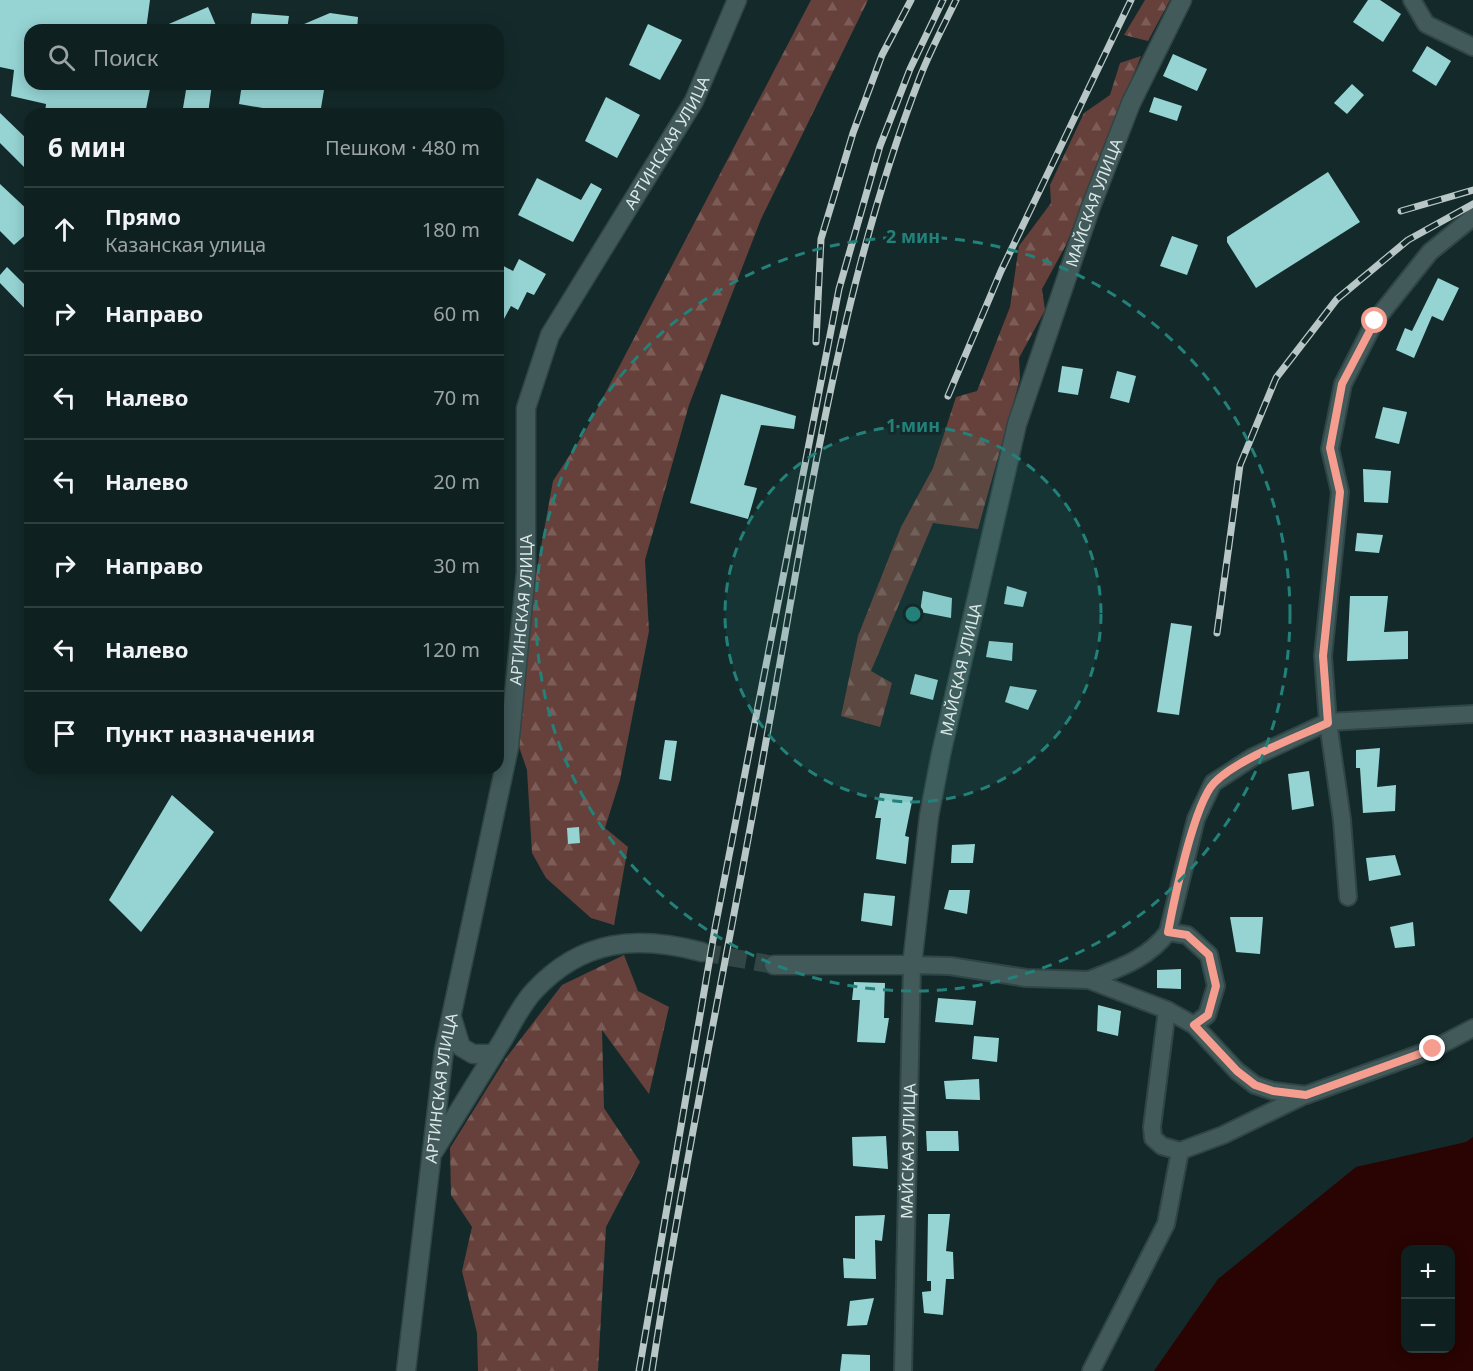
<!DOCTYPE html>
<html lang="ru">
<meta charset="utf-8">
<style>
body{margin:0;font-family:"Noto Sans",sans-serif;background:#182829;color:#f1f3f6}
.controls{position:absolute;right:18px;bottom:18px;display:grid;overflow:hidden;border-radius:12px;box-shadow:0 3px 15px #0003}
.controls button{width:54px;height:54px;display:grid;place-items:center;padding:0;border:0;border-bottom:2px solid #2f3e3e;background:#0f2020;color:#f1f3f6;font:30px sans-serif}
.stop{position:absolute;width:18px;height:18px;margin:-14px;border:4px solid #f59d8f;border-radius:50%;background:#fff}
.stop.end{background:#f59d8f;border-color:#fff;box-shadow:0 2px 6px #0008}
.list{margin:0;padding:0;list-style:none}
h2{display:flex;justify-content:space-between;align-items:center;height:78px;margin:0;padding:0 24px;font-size:26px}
h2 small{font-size:20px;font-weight:400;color:#9ba3a5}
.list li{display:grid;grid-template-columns:39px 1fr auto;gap:18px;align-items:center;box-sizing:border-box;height:84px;padding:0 24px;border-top:2px solid #2f3e3e}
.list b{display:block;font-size:22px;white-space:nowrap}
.list p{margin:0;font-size:20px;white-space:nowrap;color:#9ba3a5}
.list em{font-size:20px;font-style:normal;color:#9ba3a5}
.icon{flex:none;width:33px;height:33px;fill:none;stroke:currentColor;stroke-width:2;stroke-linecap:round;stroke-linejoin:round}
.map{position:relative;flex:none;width:1473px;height:1371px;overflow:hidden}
.search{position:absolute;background:#0f2020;box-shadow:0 3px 15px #0003;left:24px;top:24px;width:480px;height:66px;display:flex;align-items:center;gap:15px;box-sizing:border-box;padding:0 21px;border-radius:18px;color:#9ba3a5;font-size:22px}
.panel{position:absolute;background:#0f2020;box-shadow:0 3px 15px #0003;left:24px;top:108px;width:480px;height:666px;border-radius:18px}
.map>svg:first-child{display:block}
</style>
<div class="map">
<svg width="1473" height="1371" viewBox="0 0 1473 1371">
<defs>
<pattern id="forest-firs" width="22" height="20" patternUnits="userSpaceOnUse" patternTransform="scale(1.5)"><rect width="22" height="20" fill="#66403a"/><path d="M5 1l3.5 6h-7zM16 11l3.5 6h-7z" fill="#7b5c56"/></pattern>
</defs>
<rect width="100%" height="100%" fill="#142a2a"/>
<g fill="url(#forest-firs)">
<polygon points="811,0 868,0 761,219 689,405 645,560 649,631 620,780 605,828 628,847 614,925 591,918 546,878 532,853 527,770 516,738 531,602 553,481 586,430"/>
<polygon points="1145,0 1170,0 1148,41 1124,35"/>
<polygon points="1141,56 1066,245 1042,289 1045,310 1019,358 1020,379 978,529 933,523 871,671 892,683 880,727 841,716 858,636 901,527 933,468 956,397 977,391 1010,307 1019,246 1051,203 1050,185 1084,113 1110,95 1120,63"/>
<polygon points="624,955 638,991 669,1007 649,1094 602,1030 604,1108 640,1162 606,1227 598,1371 478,1371 477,1333 462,1271 472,1227 451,1195 450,1148 506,1058 562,985"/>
</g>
<path fill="#290402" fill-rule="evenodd" d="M1473 1137V1371H1154L1218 1279 1356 1167 1466 1142ZM1406 1250H1450V1348H1406Z"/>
<g fill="#96d4d4">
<polygon points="0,0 150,0 146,30 30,30 30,84 151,84 145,114 45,114 46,104 11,96 14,70 0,67"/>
<polygon points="1368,0 1380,0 1401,14 1383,42 1353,22"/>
<polygon points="208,7 218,30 155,30"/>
<polygon points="252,13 289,16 287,30 250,30"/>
<polygon points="330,13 358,17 357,30 290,30"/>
<polygon points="648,24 682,40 660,80 629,65"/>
<polygon points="1427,46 1451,61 1436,86 1412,71"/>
<polygon points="1173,54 1207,69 1197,91 1163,76"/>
<polygon points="187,84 212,84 208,114 182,114"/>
<polygon points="242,84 325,84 320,114 297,114 239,104"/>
<polygon points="1352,84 1364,95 1347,114 1334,103"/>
<polygon points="606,97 640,115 617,158 585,141"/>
<polygon points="1154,97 1182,106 1177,121 1149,112"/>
<polygon points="0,113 30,142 30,173 0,143"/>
<polygon points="1328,172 1360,222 1256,288 1227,242 1227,237"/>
<polygon points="537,178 581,200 591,183 602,189 573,242 518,215"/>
<polygon points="0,184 30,212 30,231 14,245 0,231"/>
<polygon points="1172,236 1198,245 1187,275 1160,266"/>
<polygon points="519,259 546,274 534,295 527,292 518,310 511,306 498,330 498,263 513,271"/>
<polygon points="7,267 30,290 30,314 0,283 0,275"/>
<polygon points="1438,278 1459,288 1443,321 1432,316 1414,358 1396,350 1405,328 1412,331"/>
<polygon points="1062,366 1083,369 1078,395 1058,392"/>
<polygon points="1117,371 1136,376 1129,403 1110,398"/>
<polygon points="721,394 796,416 794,429 761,425 744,485 757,488 748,519 690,503"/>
<polygon points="1383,407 1407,412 1399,444 1375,438"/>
<polygon points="1363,469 1391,471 1388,503 1364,502"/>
<polygon points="1357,533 1383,535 1379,553 1355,551"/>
<polygon points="1007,586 1027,592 1023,607 1004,604"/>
<polygon points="923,591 952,598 951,618 920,612"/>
<polygon points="1350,596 1388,596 1384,632 1408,631 1408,659 1347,661"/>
<polygon points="1171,623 1192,626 1179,715 1157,712"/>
<polygon points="989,641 1013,643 1012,661 986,657"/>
<polygon points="915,674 938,680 933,700 910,694"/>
<polygon points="1010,686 1037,690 1028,710 1005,702"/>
<polygon points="665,740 677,741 671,781 659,779"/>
<polygon points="1380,748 1377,787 1396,785 1395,811 1363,813 1360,768 1356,768 1356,750"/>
<polygon points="1309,771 1314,806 1292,810 1288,774"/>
<polygon points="880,793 913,797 905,836 909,837 906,864 876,859 881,818 875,818"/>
<polygon points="172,795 214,832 141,932 109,900"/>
<polygon points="579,827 580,843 568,844 567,828"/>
<polygon points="975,844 973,863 951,863 952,845"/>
<polygon points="1395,855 1401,875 1369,881 1366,858"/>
<polygon points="949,890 970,890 967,914 944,909"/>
<polygon points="864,893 895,896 892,926 861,921"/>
<polygon points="1230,917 1263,917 1260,954 1236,952"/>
<polygon points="1413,922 1415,946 1395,948 1390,927"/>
<polygon points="1181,969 1181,989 1157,988 1157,970"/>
<polygon points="854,982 885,983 884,1018 889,1018 885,1043 857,1042 860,1000 852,1000"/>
<polygon points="938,998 976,1001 973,1025 935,1022"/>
<polygon points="1098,1005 1121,1011 1118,1036 1097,1031"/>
<polygon points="974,1036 999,1038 997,1062 972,1059"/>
<polygon points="979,1079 980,1100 946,1099 944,1081"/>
<polygon points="926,1131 958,1131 959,1151 927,1151"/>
<polygon points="886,1136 888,1169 853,1166 852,1137"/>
<polygon points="928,1214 950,1214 946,1251 953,1252 954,1279 946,1279 943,1315 924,1313 922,1292 931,1291 931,1281 927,1281"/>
<polygon points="885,1215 882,1241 875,1240 876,1279 844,1278 843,1258 855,1259 855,1216"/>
<polygon points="874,1298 867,1325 847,1326 850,1301"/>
<polygon points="842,1354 870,1355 870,1371 840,1371"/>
</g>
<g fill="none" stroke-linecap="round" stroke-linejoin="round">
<polyline stroke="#324646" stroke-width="18" stroke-dasharray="18 9" stroke-linecap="butt" points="702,952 774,965"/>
<defs>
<g id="minor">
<polyline points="1412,0 1426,24 1473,47"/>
<polyline points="1348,897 1342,820 1328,722 1323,656 1340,492 1330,449 1343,384 1375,321 1430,252 1473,217"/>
<polyline points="1168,932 1187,935 1209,955 1216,986 1207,1015 1194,1025"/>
<path d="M1089 980C1119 968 1148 959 1168 932L1196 819 1213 783 1253 757 1328 722 1473 714"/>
<polyline points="1167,1010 1152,1127 1153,1138 1162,1146 1180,1151 1223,1135 1305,1095"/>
<path id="s1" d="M903 1371 912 965 950 966 1026 978 1089 980 1167 1010 1194 1025 1237 1071 1255 1085 1273 1091 1306 1095 1433 1049 1473 1028"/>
<polyline points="1091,1371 1166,1224 1180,1151"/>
</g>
<g id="tertiary">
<path id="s2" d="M774 965H912L929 816 941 754 1017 424 1090 209 1131 103 1182 0"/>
<polyline points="452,1018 461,1047 473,1054 494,1054"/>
<path d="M434 1151C455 1117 476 1083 497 1049 509 1031 519 1007 534 991 582 939 637 935 702 952"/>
<path id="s3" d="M406 1371 444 1050 509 747 526 572V408L550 335 694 101 737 0"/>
</g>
</defs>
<use href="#minor" stroke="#304545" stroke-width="20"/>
<use href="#tertiary" stroke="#304545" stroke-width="21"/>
<use href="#minor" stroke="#425a5a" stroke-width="16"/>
<use href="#tertiary" stroke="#425a5a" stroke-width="18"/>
<defs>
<g id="rail">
<polyline points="1401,211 1473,190"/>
<polyline points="816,342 821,239 853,133 882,55 911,0"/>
<polyline points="948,396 1001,271 1131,0"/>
<polyline points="1217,633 1240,465 1276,378 1337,299 1408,240 1473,204"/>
<polyline points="639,1371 715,928 839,289 880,146 910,69 943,0"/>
<path d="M652 1371C685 1156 730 944 768 730 808 510 839 287 920 77 930 51 944 25 956 0"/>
</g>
</defs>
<use href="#rail" stroke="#b8c6c6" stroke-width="7"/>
<use href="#rail" stroke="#142a2a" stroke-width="4.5" stroke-dasharray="14" stroke-linecap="butt"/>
</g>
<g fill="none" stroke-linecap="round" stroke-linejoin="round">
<path stroke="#f59d8f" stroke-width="8" d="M1375 321 1342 384 1330 448 1340 492 1323 656 1328 723C1297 737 1237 759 1214 783 1194 804 1174 900 1168 932L1187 935 1209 955 1216 986 1208 1015 1194 1025 1237 1071 1255 1085 1273 1091 1306 1095 1433 1049"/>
</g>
<circle cx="913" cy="614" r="188" fill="#23817a" fill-opacity=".12"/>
<g fill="none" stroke="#23817a" stroke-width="3" stroke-dasharray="10 8">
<circle cx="913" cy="614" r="188"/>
<circle cx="913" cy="614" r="377"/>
</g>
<g text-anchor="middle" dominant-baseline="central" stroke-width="6" stroke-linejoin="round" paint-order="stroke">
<g font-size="16" fill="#dbe8e8" stroke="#142a2a">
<text stroke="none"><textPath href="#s3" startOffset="1275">АРТИНСКАЯ УЛИЦА</textPath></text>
<text stroke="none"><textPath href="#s2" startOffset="924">МАЙСКАЯ УЛИЦА</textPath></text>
<text stroke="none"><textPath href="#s3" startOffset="771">АРТИНСКАЯ УЛИЦА</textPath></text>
<text stroke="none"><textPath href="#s2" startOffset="438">МАЙСКАЯ УЛИЦА</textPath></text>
<text stroke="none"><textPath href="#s3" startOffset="285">АРТИНСКАЯ УЛИЦА</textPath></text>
<text stroke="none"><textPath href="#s1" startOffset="220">МАЙСКАЯ УЛИЦА</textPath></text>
</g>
</g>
<circle cx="913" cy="614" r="9" fill="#23817a" stroke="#142a2a" stroke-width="3"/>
<g font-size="18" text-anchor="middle" font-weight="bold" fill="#23817a" stroke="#142a2a" stroke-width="6" stroke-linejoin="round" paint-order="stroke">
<text x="913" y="243">2 мин</text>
<text x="913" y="432">1 мин</text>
</g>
</svg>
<div class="controls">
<button>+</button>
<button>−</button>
</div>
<div class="stop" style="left:1375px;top:321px"></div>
<div class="stop end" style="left:1433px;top:1049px"></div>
<div class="search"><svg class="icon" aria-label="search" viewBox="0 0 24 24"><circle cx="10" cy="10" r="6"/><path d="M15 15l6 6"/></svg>Поиск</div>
<section class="panel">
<h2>6 мин<small>Пешком · 480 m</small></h2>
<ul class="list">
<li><svg class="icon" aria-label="ahead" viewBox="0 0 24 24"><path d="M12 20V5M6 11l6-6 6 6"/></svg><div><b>Прямо</b><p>Казанская улица</p></div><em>180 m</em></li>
<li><svg class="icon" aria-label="right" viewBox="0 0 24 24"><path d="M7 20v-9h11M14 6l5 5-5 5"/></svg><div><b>Направо</b></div><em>60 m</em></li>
<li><svg class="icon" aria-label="left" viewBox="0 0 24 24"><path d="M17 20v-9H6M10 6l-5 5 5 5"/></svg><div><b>Налево</b></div><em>70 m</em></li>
<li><svg class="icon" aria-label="left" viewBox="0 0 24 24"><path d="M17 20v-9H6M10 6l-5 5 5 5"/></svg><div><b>Налево</b></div><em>20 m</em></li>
<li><svg class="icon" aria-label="right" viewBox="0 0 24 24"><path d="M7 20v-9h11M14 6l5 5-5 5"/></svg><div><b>Направо</b></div><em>30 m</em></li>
<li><svg class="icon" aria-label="left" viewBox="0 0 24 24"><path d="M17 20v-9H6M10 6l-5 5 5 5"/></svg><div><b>Налево</b></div><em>120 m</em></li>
<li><svg class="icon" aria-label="arrive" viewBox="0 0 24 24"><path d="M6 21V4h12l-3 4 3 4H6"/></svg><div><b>Пункт назначения</b></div></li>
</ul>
</section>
</div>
